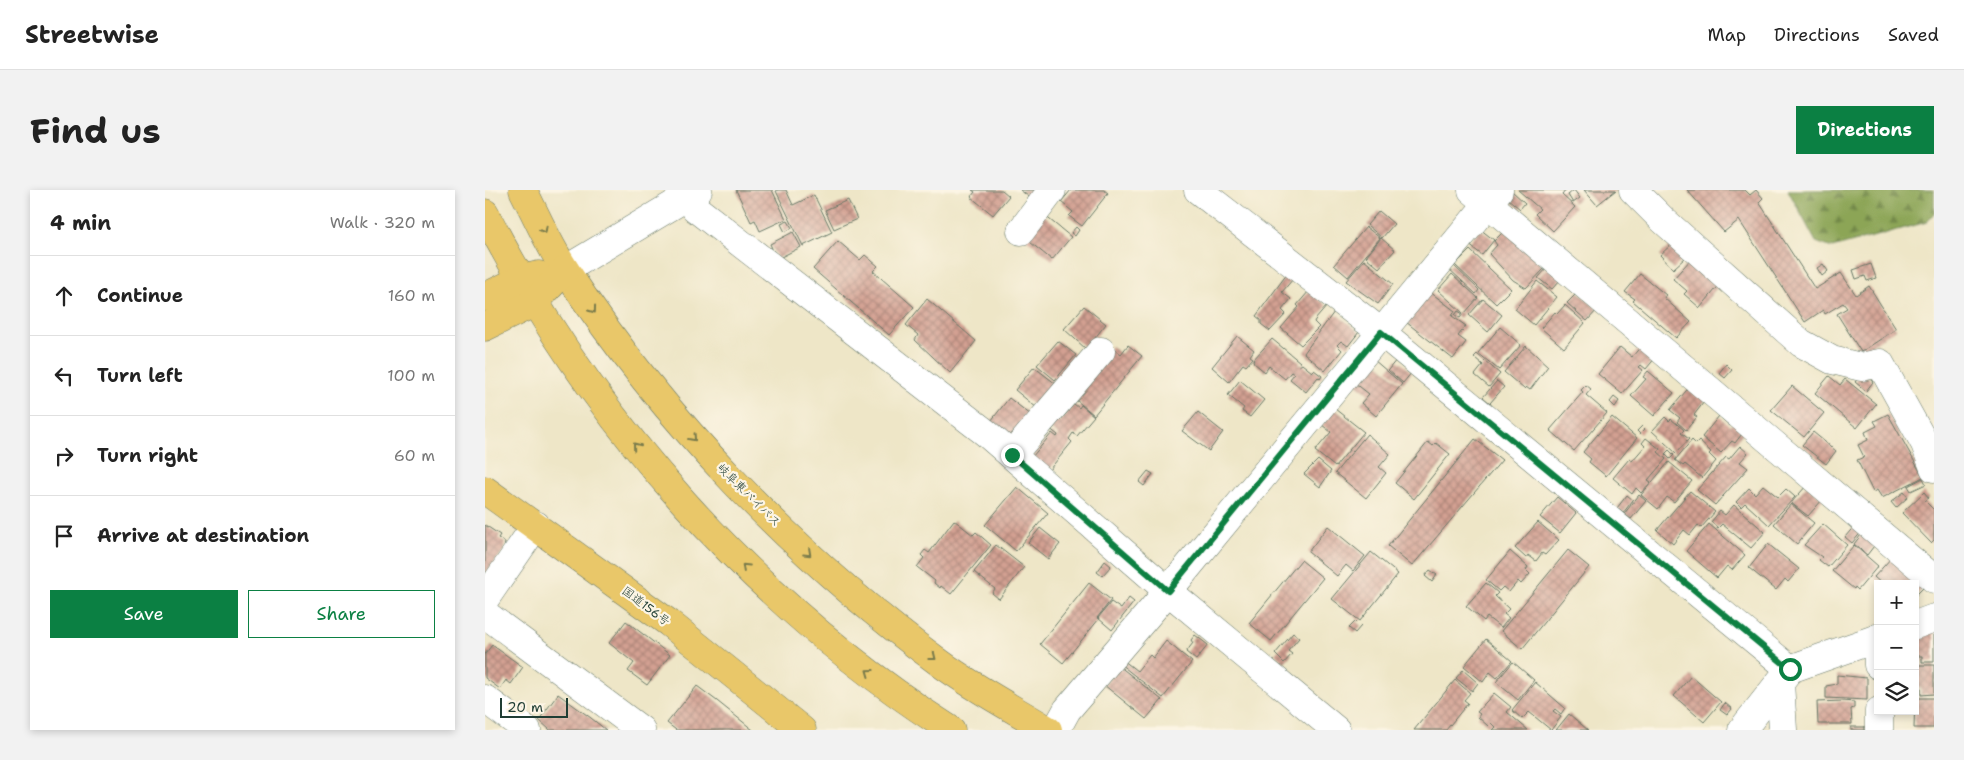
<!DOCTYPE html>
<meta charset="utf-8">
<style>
body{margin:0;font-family:"Shantell Sans","Klee One",sans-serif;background:#f2f2f2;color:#222}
.controls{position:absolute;right:15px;bottom:15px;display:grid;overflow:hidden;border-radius:0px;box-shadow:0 2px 8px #0003}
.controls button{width:45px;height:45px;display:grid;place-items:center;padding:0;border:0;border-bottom:1px solid #e0e0e0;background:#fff;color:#222;font:25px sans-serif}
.scale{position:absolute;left:15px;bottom:12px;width:68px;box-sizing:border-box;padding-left:5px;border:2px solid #1f3d34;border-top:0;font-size:14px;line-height:18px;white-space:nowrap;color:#1f3d34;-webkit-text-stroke:4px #fcf5e5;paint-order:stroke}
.stop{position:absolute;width:15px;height:15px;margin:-11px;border:4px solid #0b8043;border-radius:50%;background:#fff}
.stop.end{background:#0b8043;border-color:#fff;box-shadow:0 1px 5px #0008}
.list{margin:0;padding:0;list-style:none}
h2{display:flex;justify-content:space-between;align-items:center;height:65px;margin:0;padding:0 20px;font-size:21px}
h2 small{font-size:16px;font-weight:400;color:#767676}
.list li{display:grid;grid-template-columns:32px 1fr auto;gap:15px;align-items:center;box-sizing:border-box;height:80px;padding:0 20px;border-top:1px solid #e0e0e0}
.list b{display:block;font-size:19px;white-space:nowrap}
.list em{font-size:16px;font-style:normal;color:#767676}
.actions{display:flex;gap:10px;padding:15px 20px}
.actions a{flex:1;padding:11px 0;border:1px solid #0b8043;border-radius:0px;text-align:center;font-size:18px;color:#0b8043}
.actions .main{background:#0b8043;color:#fff}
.icon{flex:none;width:28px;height:28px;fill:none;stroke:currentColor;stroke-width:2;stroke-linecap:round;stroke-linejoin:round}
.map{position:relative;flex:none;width:1449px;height:540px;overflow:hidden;border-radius:0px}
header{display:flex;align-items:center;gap:30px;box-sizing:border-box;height:70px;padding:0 25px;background:#fff;border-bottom:1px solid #e0e0e0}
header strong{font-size:24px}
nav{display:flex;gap:28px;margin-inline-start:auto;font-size:18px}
.intro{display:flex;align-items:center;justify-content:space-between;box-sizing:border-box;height:120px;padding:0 30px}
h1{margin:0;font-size:35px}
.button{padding:12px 22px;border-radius:0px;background:#0b8043;color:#fff;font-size:18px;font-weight:700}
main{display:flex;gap:30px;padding:0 30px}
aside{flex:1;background:#fff;border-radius:0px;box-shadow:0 2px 8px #0003}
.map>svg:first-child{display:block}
</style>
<header>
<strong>Streetwise</strong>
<nav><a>Map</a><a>Directions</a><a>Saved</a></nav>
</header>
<div class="intro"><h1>Find us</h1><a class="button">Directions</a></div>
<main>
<aside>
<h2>4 min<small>Walk · 320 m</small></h2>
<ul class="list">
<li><svg class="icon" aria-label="ahead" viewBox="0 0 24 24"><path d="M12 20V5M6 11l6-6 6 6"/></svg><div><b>Continue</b></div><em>160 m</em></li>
<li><svg class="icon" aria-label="left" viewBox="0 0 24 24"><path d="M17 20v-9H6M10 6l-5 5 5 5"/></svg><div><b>Turn left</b></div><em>100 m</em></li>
<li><svg class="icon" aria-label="right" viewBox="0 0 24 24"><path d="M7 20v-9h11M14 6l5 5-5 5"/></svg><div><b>Turn right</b></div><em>60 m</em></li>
<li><svg class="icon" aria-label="arrive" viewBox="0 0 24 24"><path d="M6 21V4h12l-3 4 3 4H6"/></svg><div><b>Arrive at destination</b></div></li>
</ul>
<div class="actions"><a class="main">Save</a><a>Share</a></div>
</aside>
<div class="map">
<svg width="1449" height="540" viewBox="0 0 1449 540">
<defs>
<pattern id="forest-firs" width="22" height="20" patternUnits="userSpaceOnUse" patternTransform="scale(1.25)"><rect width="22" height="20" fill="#8ca556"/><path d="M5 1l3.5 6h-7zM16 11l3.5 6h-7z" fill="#728848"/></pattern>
<pattern id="building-cross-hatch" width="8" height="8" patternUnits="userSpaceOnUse" patternTransform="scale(1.25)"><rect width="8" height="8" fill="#d3a092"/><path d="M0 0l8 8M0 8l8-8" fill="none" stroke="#ab8478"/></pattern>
</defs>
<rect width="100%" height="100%" fill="#fcf5e5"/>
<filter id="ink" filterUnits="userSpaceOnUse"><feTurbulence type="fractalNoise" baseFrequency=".02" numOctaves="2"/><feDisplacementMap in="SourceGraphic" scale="10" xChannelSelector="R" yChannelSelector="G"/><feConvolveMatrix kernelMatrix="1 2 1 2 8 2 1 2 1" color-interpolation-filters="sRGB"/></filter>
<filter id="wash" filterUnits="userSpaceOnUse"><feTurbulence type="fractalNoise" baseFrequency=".0096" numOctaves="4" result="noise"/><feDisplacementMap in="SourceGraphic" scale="20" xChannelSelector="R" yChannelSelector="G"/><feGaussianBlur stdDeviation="1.12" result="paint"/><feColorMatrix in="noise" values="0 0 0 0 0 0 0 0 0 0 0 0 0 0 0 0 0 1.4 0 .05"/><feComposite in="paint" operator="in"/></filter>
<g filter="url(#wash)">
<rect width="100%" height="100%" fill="#eee6c7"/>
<polygon fill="url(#forest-firs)" stroke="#567145" points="1303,0 1449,0 1449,24 1442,32 1347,58 1331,52"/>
<g id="blocks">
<g fill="url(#building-cross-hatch)">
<polygon points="251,0 287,0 301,29 275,41 270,30 266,32"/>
<polygon points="293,0 301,0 308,15 329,5 347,42 318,56 291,1"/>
<polygon points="487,0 517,0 524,6 508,25 486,7 490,2"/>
<polygon points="535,0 554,0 547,9"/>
<polygon points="586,0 619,0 623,3 597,36 584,26 588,22 576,12"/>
<polygon points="1033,0 1081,0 1077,5 1090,17 1068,41 1050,24 1055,19"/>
<polygon points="1089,0 1095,8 1088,13 1083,5"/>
<polygon points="1099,0 1131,0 1112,15"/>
<polygon points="1202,0 1260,0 1265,5 1271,0 1278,8 1274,12 1330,99 1356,83 1371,105 1384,96 1411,139 1376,162 1352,124 1362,118 1358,113 1340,124 1338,120 1320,132 1254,30 1239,42"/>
<polygon points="1027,1 1040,13 1035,19 1022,8"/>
<polygon points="363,10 372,29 349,39 340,20"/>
<polygon points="894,21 909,34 897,48 882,35"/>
<polygon points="559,25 586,47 567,70 540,48"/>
<polygon points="303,31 307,38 300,42 296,34"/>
<polygon points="591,37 594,40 590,46 586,43"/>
<polygon points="881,37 895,48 863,87 849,75"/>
<polygon points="995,39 1009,50 997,65 983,54"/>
<polygon points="1020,40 1060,78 1041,98 1028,90 1004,64 1012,55 1009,51"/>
<polygon points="308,42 316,57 292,69 285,54"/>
<polygon points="896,48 910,60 894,78 881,67"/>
<polygon points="353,51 375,70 380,65 393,76 388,81 429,117 404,145 328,79"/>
<polygon points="1188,53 1201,67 1188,79 1175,65"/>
<polygon points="985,60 1026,99 1011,114 970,75"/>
<polygon points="1207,68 1236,93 1215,118 1199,104 1202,101 1188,89"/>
<polygon points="879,70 908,94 893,114 861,91"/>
<polygon points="967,74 994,100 991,104 963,78"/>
<polygon points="1338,74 1343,81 1337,86 1332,78"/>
<polygon points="1386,74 1391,88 1382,91 1380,86 1371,89 1368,80"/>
<polygon points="1063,77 1077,88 1067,99 1053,88"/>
<polygon points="802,84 808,89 797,102 806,109 797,120 801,124 785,141 776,134 776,130 771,126"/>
<polygon points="967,84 993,108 979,124 953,100"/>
<polygon points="1155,84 1181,105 1179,108 1206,132 1191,148 1148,111 1150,109 1140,102"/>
<polygon points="1052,91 1072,107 1049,135 1030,119"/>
<polygon points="824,101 842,116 830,130 829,132 834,137 816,155 796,138 814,117 812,115"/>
<polygon points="945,102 970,121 967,126 981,136 973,146 981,152 968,169 921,132"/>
<polygon points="1093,102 1113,119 1102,131 1082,113"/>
<polygon points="442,109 491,151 465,183 430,150 433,145 421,135"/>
<polygon points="998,109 1017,125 1003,142 984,125"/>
<polygon points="1080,115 1100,133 1079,158 1056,138 1070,122 1072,124"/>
<polygon points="599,116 621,134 601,159 579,139"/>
<polygon points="973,121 978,124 975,128 970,125"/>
<polygon points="849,122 874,142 863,156 856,151 852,155 857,160 840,181 819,163"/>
<polygon points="1015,137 1036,155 1014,180 993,163"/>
<polygon points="752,146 769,160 765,166 768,168 761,176 758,174 744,192 727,177"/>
<polygon points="787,149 815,172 814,176 817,174 827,182 829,180 837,186 835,189 833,187 821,202 805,189 809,184 806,182 800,189 784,176 780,182 769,173 768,170"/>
<polygon points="573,151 591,165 570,190 552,175"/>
<polygon points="643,155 657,166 609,225 591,210 626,156 636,164"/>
<polygon points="1157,155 1171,167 1161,179 1156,175 1154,177 1158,180 1137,204 1113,184 1135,157 1147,167"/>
<polygon points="1041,156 1063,176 1045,200 1041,197 1039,199 1019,182"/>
<polygon points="992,164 1015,184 1004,197 990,185 998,175 989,167"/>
<polygon points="912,169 927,182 918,193 903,180"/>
<polygon points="889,170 917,194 891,226 876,213 884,204 870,193"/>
<polygon points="1241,174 1247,180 1240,188 1234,183"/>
<polygon points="549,177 571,194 552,218 530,200"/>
<polygon points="1163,181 1189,203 1169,226 1146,206 1161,189 1158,187"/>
<polygon points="1378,183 1388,192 1381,201 1370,192"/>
<polygon points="1344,186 1355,195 1360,189 1391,214 1372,238 1330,203"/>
<polygon points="755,190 779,210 765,227 757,221 759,218 743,205"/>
<polygon points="1012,191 1019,197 1005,213 998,207"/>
<polygon points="1101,195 1106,199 1101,205 1122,223 1089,261 1065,240 1098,202 1096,200"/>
<polygon points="1206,195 1222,208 1209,225 1212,227 1201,240 1192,232 1195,228 1185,220"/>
<polygon points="1307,196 1339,223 1319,247 1286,220"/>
<polygon points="1129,207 1134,211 1130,217 1125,212"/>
<polygon points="524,208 546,225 528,248 506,231"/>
<polygon points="589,214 594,218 596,215 609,226 592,246 588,243 584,249 587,252 564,280 547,267 567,243 572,247 573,245 564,238 571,230 574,232"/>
<polygon points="850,219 879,242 850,277 830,261 846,242 837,235"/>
<polygon points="713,222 738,242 724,261 697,241"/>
<polygon points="1403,224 1438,287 1397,308 1392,300 1388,302 1372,270 1379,267 1373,255 1383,250 1380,242 1392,236 1389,231"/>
<polygon points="1234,226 1245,236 1249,231 1260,240 1250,253 1247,251 1236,263 1217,247"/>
<polygon points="1127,227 1152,248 1121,286 1104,272 1106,269 1098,262"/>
<polygon points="1180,227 1184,231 1186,229 1199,240 1196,243 1204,249 1191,263 1167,241"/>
<polygon points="1157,236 1160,239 1155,244 1152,241"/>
<polygon points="1328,242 1351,261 1341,274 1317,255"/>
<polygon points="882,244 905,264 894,277 901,283 881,308 850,283"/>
<polygon points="1161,248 1175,259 1173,262 1181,269 1163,290 1166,292 1156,303 1151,298 1147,304 1128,288 1144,269 1147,271 1160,256 1157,253"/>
<polygon points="990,249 1017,270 927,376 903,356"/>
<polygon points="1207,250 1211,254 1214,251 1226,262 1224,264 1231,271 1217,288 1200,274 1198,276 1190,270"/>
<polygon points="943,252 948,256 951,253 965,264 929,309 910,293"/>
<polygon points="1255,256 1263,263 1255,272 1263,278 1230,315 1212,300 1241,267 1244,269"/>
<polygon points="1184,260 1189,265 1185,269 1180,264"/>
<polygon points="833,270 846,281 835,297 819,284"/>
<polygon points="1184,272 1207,291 1189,312 1182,307 1173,319 1156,305"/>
<polygon points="663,281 668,284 659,296 654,292"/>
<polygon points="1438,288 1441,294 1426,301 1423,296"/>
<polygon points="1278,295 1293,307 1301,299 1310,307 1284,335 1260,313 1256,317 1251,312 1264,298 1270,304"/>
<polygon points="1322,295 1338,309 1323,326 1306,313"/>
<polygon points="532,297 563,323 531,361 500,335"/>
<polygon points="1205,301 1230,322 1216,338 1213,335 1205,345 1199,340 1188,354 1172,340"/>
<polygon points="1419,302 1423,307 1411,318 1406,312"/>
<polygon points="1439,302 1444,308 1440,311 1449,320 1449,350 1446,353 1417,323"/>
<polygon points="1142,305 1148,310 1138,323 1132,318"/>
<polygon points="1154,305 1161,311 1146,329 1139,324"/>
<polygon points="1072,307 1091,323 1075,343 1055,327"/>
<polygon points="1306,314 1329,333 1312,354 1289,334"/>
<polygon points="1249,315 1280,342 1266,358 1237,334 1233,338 1226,332 1235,321 1240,325"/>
<polygon points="469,330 488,345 491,342 506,355 466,404 456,396 455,398 449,393 450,391 432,377 439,368 436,365 440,360 444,363"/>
<polygon points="1053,332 1074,350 1060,365 1057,363 1051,371 1043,365 1041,368 1030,358"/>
<polygon points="1224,334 1260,365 1247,380 1242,376 1232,388 1201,361"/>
<polygon points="1338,334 1362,355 1343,377 1334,370 1337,367 1319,355"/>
<polygon points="1371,334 1378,340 1367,353 1360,347"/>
<polygon points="0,335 15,345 13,348 20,352 19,360 0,386"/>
<polygon points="843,336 880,366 868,381 861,375 852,386 823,362"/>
<polygon points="555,338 575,354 563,369 543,353"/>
<polygon points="1379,341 1392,352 1382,365 1369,354"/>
<polygon points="1283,354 1314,379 1303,392 1300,389 1291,400 1264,378"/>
<polygon points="511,355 539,377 514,409 507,403 510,399 489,382"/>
<polygon points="1369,355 1393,376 1373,400 1370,397 1369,399 1347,381"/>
<polygon points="1083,360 1104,377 1037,459 1016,441"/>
<polygon points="1025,361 1043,377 1041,380 1045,384 1036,394 1033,391 1024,402 1018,397 1014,401 1001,390"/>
<polygon points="886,362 913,384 875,431 847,409"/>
<polygon points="1407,367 1440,396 1430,406 1430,394 1397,394 1389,387"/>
<polygon points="816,370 838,388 786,451 764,433"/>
<polygon points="620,371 626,376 617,386 612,382"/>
<polygon points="945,380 952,385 947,392 940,386"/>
<polygon points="604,393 626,410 612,428 614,429 578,473 555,454"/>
<polygon points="1001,393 1013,403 1010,406 1024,419 1019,424 1024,428 1016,438 1002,427 999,431 981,416"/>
<polygon points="644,408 649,412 627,440 613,428 626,412 636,419"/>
<polygon points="141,431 185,465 162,495 143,481 149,473 124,453"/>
<polygon points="871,431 876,436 870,443 864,438"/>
<polygon points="1449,439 1449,472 1437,472 1437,466 1430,466 1430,444"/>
<polygon points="808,443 814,448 803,461 807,464 799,473 790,464"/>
<polygon points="710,445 723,455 711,470 701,462 708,453 706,450"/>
<polygon points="1001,449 1027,471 1012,488 1005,482 998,492 979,476"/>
<polygon points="681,451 707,472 678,508 635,474 638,470 652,481 665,465 668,468"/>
<polygon points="7,455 38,477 26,494 21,490 15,499 0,488 0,464"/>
<polygon points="1028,472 1049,490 1033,510 1011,492"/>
<polygon points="1430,475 1449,475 1449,504 1436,505 1436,498 1430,498"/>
<polygon points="634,476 677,510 661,529 619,495"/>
<polygon points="978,480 993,493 987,501 971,488"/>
<polygon points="1352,485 1382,488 1382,510 1341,508 1341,496 1352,494"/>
<polygon points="1206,486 1236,512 1219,532 1189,506"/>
<polygon points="970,490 985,503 979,510 983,513 961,540 929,540"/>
<polygon points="1050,492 1080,518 1076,524 1070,519 1068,521 1076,527 1066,540 1044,522 1037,529 1027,520"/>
<polygon points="212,496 232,511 268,540 191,540 182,533"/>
<polygon points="1009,503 1026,517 1022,522 1043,540 1007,540 1010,537 1006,533 1003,536 993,527 995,524 992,522"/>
<polygon points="73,504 106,528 121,540 65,540 54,530"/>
<polygon points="1430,508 1449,508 1449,538 1429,538"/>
<polygon points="1357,511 1369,512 1369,518 1366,519 1367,534 1333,534 1332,512"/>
<polygon points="1240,513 1247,519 1242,525 1235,520"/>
<polygon points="1084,524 1103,540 1071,540"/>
<rect x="1366" y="537" width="16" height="3"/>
</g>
</g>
</g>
<g filter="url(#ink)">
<use href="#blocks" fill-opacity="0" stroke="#677867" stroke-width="1"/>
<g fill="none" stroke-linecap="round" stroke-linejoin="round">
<defs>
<g id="minor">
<polyline points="713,0 896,142 1305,479"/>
<polyline points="987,0 1449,389"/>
<polyline points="1148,0 1178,30 1316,153 1347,170 1376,177 1395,173 1440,254 1449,278"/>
<polyline points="204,5 210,18 501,243 683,401 851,540"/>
<polyline points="536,41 567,0"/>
<polyline points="80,80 213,0"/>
<polyline points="527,265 616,161"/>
<polyline points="0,409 51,335"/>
<polyline points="0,424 156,540"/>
<polyline points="1430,435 1449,428"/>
<polyline points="1392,448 1393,475"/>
<polyline points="1295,493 1298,540"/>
<polyline points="0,509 42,540"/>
<polyline points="1394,521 1394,540"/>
<polyline points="571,540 582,520 683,401 1014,0"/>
<polyline points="1257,540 1305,479 1393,448"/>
</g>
<g id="highway">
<path d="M38 0C52 27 64 56 81 81 180 232 310 366 455 473 489 498 527 518 563 540"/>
<path d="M0 23C107 232 268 413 466 540"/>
<polyline points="0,107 36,89 54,85"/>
<polyline points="0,137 49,113 80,80"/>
<polyline points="0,300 184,433 317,540"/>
</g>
</defs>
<use href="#minor" stroke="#677867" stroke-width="29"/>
<use href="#highway" stroke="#677867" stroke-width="29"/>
<use href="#minor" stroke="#fff" stroke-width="28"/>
<use href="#highway" stroke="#e9c769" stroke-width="28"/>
</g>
<defs><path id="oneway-chevron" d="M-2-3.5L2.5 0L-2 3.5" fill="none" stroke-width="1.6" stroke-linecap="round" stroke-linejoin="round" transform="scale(1.25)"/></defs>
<g stroke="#7a7b4c">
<use href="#oneway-chevron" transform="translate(59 40) rotate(62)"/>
<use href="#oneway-chevron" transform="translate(108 120) rotate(54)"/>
<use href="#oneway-chevron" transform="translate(208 248) rotate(48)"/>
<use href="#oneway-chevron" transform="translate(151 256) rotate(-129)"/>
<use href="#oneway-chevron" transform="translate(323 363) rotate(43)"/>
<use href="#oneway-chevron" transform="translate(260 377) rotate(-137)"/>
<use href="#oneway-chevron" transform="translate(448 467) rotate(38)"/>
<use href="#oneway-chevron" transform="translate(384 482) rotate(-144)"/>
</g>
</g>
<g fill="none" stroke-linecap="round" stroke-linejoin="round" filter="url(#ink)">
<polyline stroke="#0b8043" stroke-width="6" points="527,265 683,401 896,142 1305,479"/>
</g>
<g text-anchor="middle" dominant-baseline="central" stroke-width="4.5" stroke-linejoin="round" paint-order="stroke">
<g font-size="12" fill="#1f3d34" stroke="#fcf5e5">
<text transform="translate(264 305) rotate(45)">岐阜東バイパス</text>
<text transform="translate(161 416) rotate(37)">国道156号</text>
</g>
</g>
</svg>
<div class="controls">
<button>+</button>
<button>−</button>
<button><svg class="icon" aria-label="layers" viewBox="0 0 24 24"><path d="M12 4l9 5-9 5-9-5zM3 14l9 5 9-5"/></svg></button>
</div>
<div class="scale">20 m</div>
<div class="stop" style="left:1305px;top:479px"></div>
<div class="stop end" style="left:527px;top:265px"></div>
</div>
</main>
